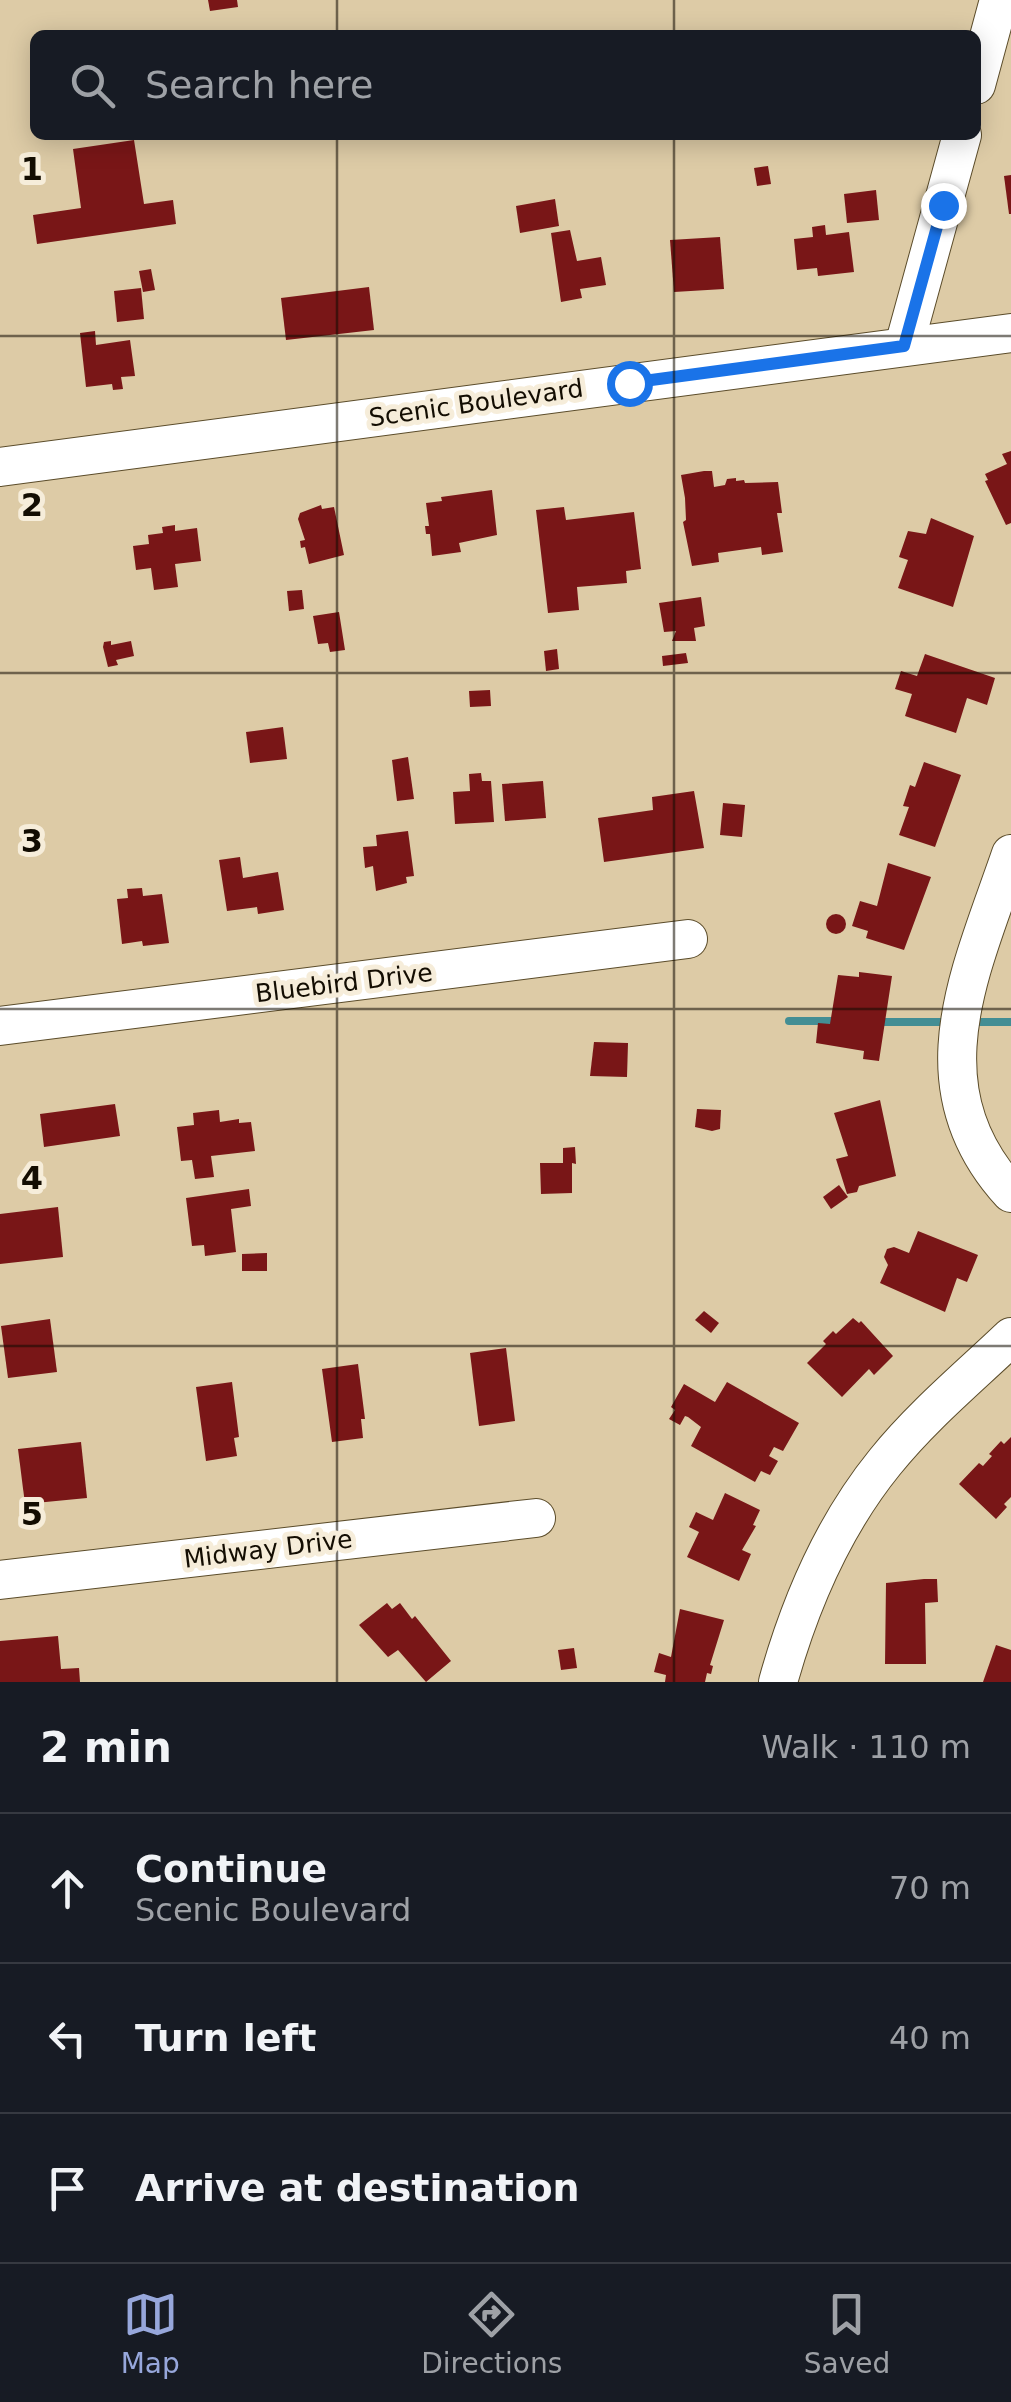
<!DOCTYPE html>
<meta charset="utf-8">
<style>
body{margin:0;font-family:"DejaVu Sans",sans-serif;background:#242831;color:#f1f3f6}
.stop{position:absolute;width:30px;height:30px;margin:-22px;border:8px solid #1a73e8;border-radius:50%;background:#fff}
.stop.end{background:#1a73e8;border-color:#fff;box-shadow:0 2px 10px #0008}
.list{margin:0;padding:0;list-style:none}
h2{display:flex;justify-content:space-between;align-items:center;height:130px;margin:0;padding:0 40px;font-size:42px}
h2 small{font-size:32px;font-weight:400;color:#9ea1a6}
.list li{display:grid;grid-template-columns:65px 1fr auto;gap:30px;align-items:center;box-sizing:border-box;height:150px;padding:0 40px;border-top:2px solid #363941}
.list b{display:block;font-size:38px;white-space:nowrap}
.list p{margin:0;font-size:32px;white-space:nowrap;color:#9ea1a6}
.list em{font-size:32px;font-style:normal;color:#9ea1a6}
.icon{flex:none;width:55px;height:55px;fill:none;stroke:currentColor;stroke-width:2;stroke-linecap:round;stroke-linejoin:round}
.map{position:relative;flex:none;width:1011px;height:1682px;overflow:hidden}
.search{position:absolute;background:#171b24;box-shadow:0 5px 25px #0003;left:30px;right:30px;top:30px;height:110px;display:flex;align-items:center;gap:25px;box-sizing:border-box;padding:0 35px;border-radius:15px;color:#9ea1a6;font-size:38px}
.sheet{height:580px;background:#171b24}
nav{display:flex;justify-content:space-around;align-items:center;box-sizing:border-box;height:140px;border-top:2px solid #363941;background:#171b24;font-size:28px;color:#9ea1a6}
nav a{display:grid;justify-items:center;gap:5px}
nav .on{color:#97a7db}
.map>svg:first-child{display:block}
</style>
<div class="map">
<svg width="1011" height="1682" viewBox="0 0 1011 1682">
<rect width="100%" height="100%" fill="#ddcba6"/>
<g fill="none" stroke-linecap="round" stroke-linejoin="round">
<g stroke="#438e94" stroke-width="8">
<polyline points="789,1021 837,1021"/>
<polyline points="876,1022 952,1022"/>
<polyline points="971,1022 1011,1022"/>
</g>
</g>
<g fill="#791617">
<polygon points="208,0 237,0 238,7 210,11"/>
<polygon points="134,140 144,204 173,200 176,224 37,244 33,215 81,208 73,149"/>
<polygon points="768,166 771,184 757,186 754,168"/>
<polygon points="1011,175 1011,214 1009,214 1004,176"/>
<polygon points="876,190 879,220 847,223 844,194"/>
<polygon points="555,199 559,226 520,233 516,206"/>
<polygon points="825,225 826,235 849,232 854,272 818,276 817,268 797,270 794,239 813,237 812,227"/>
<polygon points="570,230 577,261 601,257 606,285 580,289 582,298 561,302 551,233"/>
<polygon points="720,237 724,289 674,292 670,240"/>
<polygon points="151,269 155,290 143,292 139,271"/>
<polygon points="369,287 374,330 286,340 281,298"/>
<polygon points="141,288 144,319 117,322 114,291"/>
<polygon points="95,331 96,345 130,340 135,376 121,377 123,389 113,390 112,384 86,387 80,333"/>
<polygon points="1011,451 1011,523 1006,525 985,481 988,480 985,474 1007,464 1002,454"/>
<polygon points="704,471 712,471 714,487 725,485 727,479 736,478 736,481 744,480 745,483 778,482 782,513 777,513 783,552 762,555 761,547 718,553 719,562 692,566 683,522 686,520 685,498 681,475"/>
<polygon points="492,490 497,535 459,543 461,552 432,556 430,534 426,534 425,526 429,526 426,503 442,501 441,497"/>
<polygon points="321,505 322,509 334,507 344,555 309,564 305,547 301,548 300,541 305,540 298,519 300,513"/>
<polygon points="564,507 566,520 634,512 641,569 626,571 627,583 577,587 579,610 548,613 536,510"/>
<polygon points="931,518 974,536 953,607 898,588 908,560 899,557 908,531 926,534"/>
<polygon points="175,525 175,531 197,528 201,561 175,564 178,587 154,590 151,568 136,570 133,546 149,544 148,535 163,533 162,527"/>
<polygon points="302,590 304,609 289,611 287,591"/>
<polygon points="701,597 705,626 694,628 696,641 672,641 676,631 664,632 659,603"/>
<polygon points="339,612 345,650 330,652 328,643 318,644 313,616"/>
<polygon points="111,641 111,645 131,641 134,656 116,660 118,665 108,667 103,647 104,642"/>
<polygon points="557,649 559,669 546,671 544,651"/>
<polygon points="686,653 688,663 663,666 662,656"/>
<polygon points="925,654 995,678 987,705 967,698 956,733 905,716 912,694 895,689 901,671 917,676"/>
<polygon points="490,690 491,706 470,707 469,691"/>
<polygon points="283,727 287,759 250,763 246,732"/>
<polygon points="408,757 414,799 397,801 392,760"/>
<polygon points="924,762 961,775 935,847 899,835 909,807 903,806 910,785 915,787"/>
<polygon points="481,773 482,781 491,781 494,822 455,824 453,792 470,791 469,774"/>
<polygon points="543,781 546,818 505,821 502,784"/>
<polygon points="694,791 704,848 604,862 598,818 653,810 652,797"/>
<polygon points="723,803 745,805 742,837 720,835"/>
<polygon points="408,831 414,876 406,877 407,883 376,891 373,866 365,868 363,847 377,846 376,835"/>
<polygon points="240,857 243,878 278,872 284,910 258,914 257,907 227,911 219,860"/>
<polygon points="888,863 931,877 904,950 866,938 868,931 852,926 860,901 877,906"/>
<polygon points="142,888 143,896 162,894 169,943 143,946 142,941 122,944 117,899 128,898 127,889"/>
<circle cx="836" cy="924" r="10"/>
<polygon points="859,972 892,976 879,1061 863,1059 864,1051 816,1043 818,1023 830,1024 838,975 859,977"/>
<polygon points="594,1042 628,1043 627,1077 590,1076"/>
<polygon points="880,1100 896,1176 859,1186 857,1192 847,1194 836,1159 848,1156 834,1113"/>
<polygon points="115,1104 120,1136 44,1147 40,1114"/>
<polygon points="697,1109 721,1110 720,1129 712,1131 695,1127"/>
<polygon points="219,1110 220,1122 239,1119 239,1123 251,1122 255,1151 211,1156 214,1177 195,1179 192,1160 181,1161 177,1127 194,1125 193,1113"/>
<polygon points="575,1147 576,1164 572,1163 572,1193 541,1194 540,1163 563,1163 563,1148"/>
<polygon points="839,1185 848,1197 831,1209 823,1197"/>
<polygon points="249,1189 251,1206 231,1209 236,1252 205,1256 204,1245 192,1246 186,1198"/>
<polygon points="58,1207 63,1257 0,1264 0,1214"/>
<polygon points="918,1231 978,1255 967,1282 957,1278 945,1312 880,1283 888,1265 884,1257 887,1249 894,1247 909,1253"/>
<polygon points="267,1253 267,1271 242,1271 242,1254"/>
<polygon points="704,1311 719,1323 711,1333 695,1320"/>
<polygon points="853,1318 859,1323 861,1321 893,1356 874,1375 869,1369 842,1397 807,1363 826,1344 823,1341 833,1331 836,1334"/>
<polygon points="50,1319 57,1372 8,1378 1,1326"/>
<polygon points="506,1348 515,1421 479,1426 470,1353"/>
<polygon points="358,1364 365,1419 361,1419 363,1438 332,1442 322,1369"/>
<polygon points="232,1382 239,1437 234,1438 237,1456 206,1461 196,1387"/>
<polygon points="727,1382 799,1423 783,1451 774,1447 769,1456 778,1461 770,1475 761,1471 755,1482 691,1446 701,1427 688,1417 685,1416 680,1425 669,1419 675,1410 671,1407 684,1384 715,1402"/>
<polygon points="1011,1437 1011,1497 1004,1504 1007,1507 996,1519 959,1484 979,1463 983,1466 992,1456 989,1454 1001,1441 1004,1444"/>
<polygon points="81,1442 87,1498 25,1504 18,1449"/>
<polygon points="725,1493 760,1510 753,1525 756,1526 742,1550 751,1554 739,1581 687,1557 699,1532 689,1527 696,1512 713,1520"/>
<polygon points="924,1579 937,1579 938,1602 925,1603 926,1664 885,1664 886,1583"/>
<polygon points="387,1603 392,1609 400,1603 412,1619 415,1616 451,1661 426,1682 398,1650 388,1657 359,1625"/>
<polygon points="680,1609 724,1620 710,1665 713,1666 711,1674 707,1673 705,1682 665,1682 666,1675 654,1672 659,1653 671,1657"/>
<polygon points="58,1636 61,1669 79,1668 80,1682 0,1682 0,1641"/>
<polygon points="996,1645 1011,1650 1011,1682 983,1682"/>
<polygon points="574,1648 577,1668 561,1670 558,1650"/>
</g>
<g fill="none" stroke-linecap="round" stroke-linejoin="round">
<defs>
<g id="minor">
<polyline points="976,85 999,0"/>
<polyline points="904,346 962,135"/>
<polyline points="0,467 1011,333"/>
<path d="M1011 854C971 971 913 1086 1011 1193"/>
<polyline points="0,1026 688,939"/>
<polyline points="0,1580 536,1518"/>
<path d="M778 1682C800 1603 833 1526 885 1462 922 1416 969 1377 1011 1337"/>
</g>
</defs>
<use href="#minor" stroke="#5b4c2a" stroke-width="40"/>
<use href="#minor" stroke="#fff" stroke-width="38"/>
</g>
<g fill="none" stroke-linecap="round" stroke-linejoin="round">
<polyline stroke="#1a73e8" stroke-width="12" points="629,383 904,346 943,205"/>
</g>
<path fill="none" stroke="#130d02" stroke-width="2.5" stroke-opacity="0.55" d="M337 0V35M674 0V35M337 135V1682M674 135V1682M0 336H1011M0 673H1011M0 1009H1011M0 1346H1011"/>
<g text-anchor="middle" dominant-baseline="central" stroke-width="10" stroke-linejoin="round" paint-order="stroke">
<g font-size="25" fill="#130d02" stroke="#f6edda">
<text transform="translate(476 403) rotate(-8)">Scenic Boulevard</text>
<text transform="translate(344 983) rotate(-7)">Bluebird Drive</text>
<text transform="translate(268 1549) rotate(-7)">Midway Drive</text>
</g>
</g>
<g font-size="32" text-anchor="middle" font-weight="bold" fill="#130d02" stroke="#f6edda" stroke-width="10" stroke-linejoin="round" paint-order="stroke">
<text x="32" y="180">1</text>
<text x="32" y="516">2</text>
<text x="32" y="852">3</text>
<text x="32" y="1189">4</text>
<text x="32" y="1525">5</text>
</g>
</svg>
<div class="stop" style="left:629px;top:383px"></div>
<div class="stop end" style="left:943px;top:205px"></div>
<div class="search"><svg class="icon" aria-label="search" viewBox="0 0 24 24"><circle cx="10" cy="10" r="6"/><path d="M15 15l6 6"/></svg>Search here</div>
</div>
<section class="sheet">
<h2>2 min<small>Walk · 110 m</small></h2>
<ul class="list">
<li><svg class="icon" aria-label="ahead" viewBox="0 0 24 24"><path d="M12 20V5M6 11l6-6 6 6"/></svg><div><b>Continue</b><p>Scenic Boulevard</p></div><em>70 m</em></li>
<li><svg class="icon" aria-label="left" viewBox="0 0 24 24"><path d="M17 20v-9H6M10 6l-5 5 5 5"/></svg><div><b>Turn left</b></div><em>40 m</em></li>
<li><svg class="icon" aria-label="arrive" viewBox="0 0 24 24"><path d="M6 21V4h12l-3 4 3 4H6"/></svg><div><b>Arrive at destination</b></div></li>
</ul>
</section>
<nav>
<a class="on"><svg class="icon" aria-label="map" viewBox="0 0 24 24"><path d="M3 6l6-2 6 2 6-2v14l-6 2-6-2-6 2zM9 4v14M15 6v14"/></svg>Map</a>
<a><svg class="icon" aria-label="directions" viewBox="0 0 24 24"><path d="M12 3l9 9-9 9-9-9zM9 14v-3h6M13 9l2 2-2 2"/></svg>Directions</a>
<a><svg class="icon" aria-label="saved" viewBox="0 0 24 24"><path d="M7 4h10v16l-5-4-5 4z"/></svg>Saved</a>
</nav>
